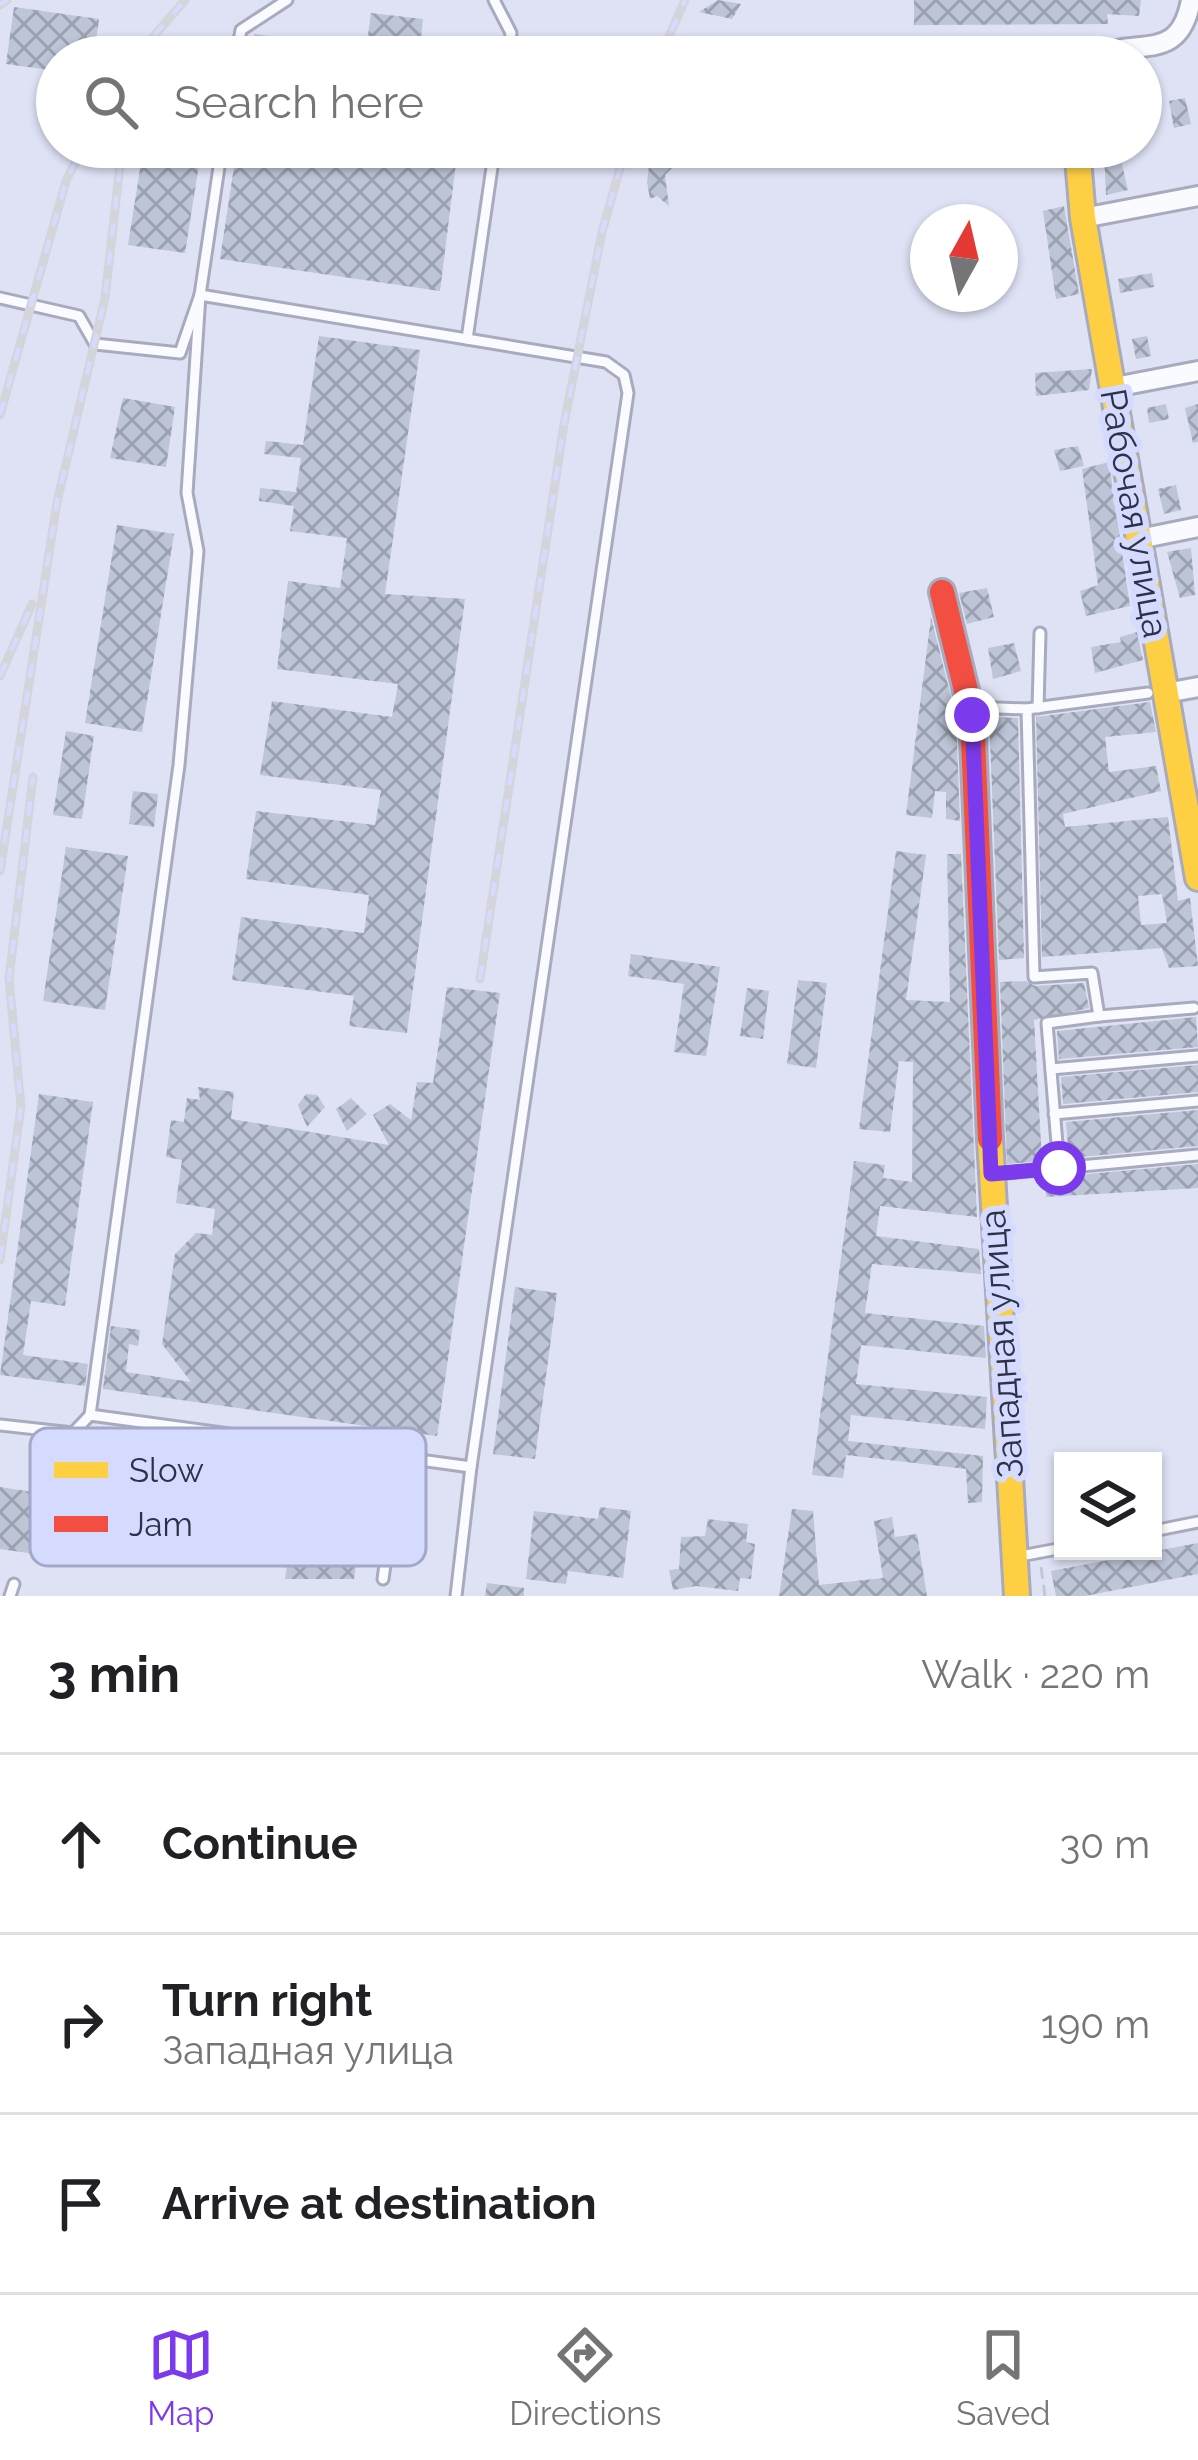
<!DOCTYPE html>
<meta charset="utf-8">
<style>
body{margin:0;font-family:Raleway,sans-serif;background:#f6f6f6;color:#202124}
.controls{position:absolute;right:36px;bottom:36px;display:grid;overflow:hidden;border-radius:0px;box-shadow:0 3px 9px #0004}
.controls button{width:108px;height:108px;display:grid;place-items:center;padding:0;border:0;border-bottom:3px solid #e0e0e0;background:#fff;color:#202124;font:60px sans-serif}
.compass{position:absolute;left:910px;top:204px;width:108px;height:108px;border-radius:50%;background:#fff;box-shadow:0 3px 9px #0004;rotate:8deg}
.stop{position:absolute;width:36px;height:36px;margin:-27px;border:9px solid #7c3aed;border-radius:50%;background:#fff}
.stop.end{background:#7c3aed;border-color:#fff;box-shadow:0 3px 12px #0008}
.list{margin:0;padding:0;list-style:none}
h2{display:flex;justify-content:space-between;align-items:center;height:156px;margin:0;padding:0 48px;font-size:51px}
h2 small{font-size:39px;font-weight:400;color:#757577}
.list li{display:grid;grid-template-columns:78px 1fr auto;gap:36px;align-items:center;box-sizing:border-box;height:180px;padding:0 48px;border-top:3px solid #e0e0e0}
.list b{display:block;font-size:45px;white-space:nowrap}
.list p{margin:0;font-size:39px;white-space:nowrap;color:#757577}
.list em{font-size:39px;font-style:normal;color:#757577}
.icon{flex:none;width:66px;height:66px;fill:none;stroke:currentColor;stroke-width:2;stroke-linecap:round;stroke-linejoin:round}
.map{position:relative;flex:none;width:1198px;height:1596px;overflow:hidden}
.search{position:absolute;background:#fff;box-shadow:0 3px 9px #0004;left:36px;right:36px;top:36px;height:132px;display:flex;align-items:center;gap:30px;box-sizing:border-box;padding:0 42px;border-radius:66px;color:#757577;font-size:45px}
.sheet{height:696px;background:#fff}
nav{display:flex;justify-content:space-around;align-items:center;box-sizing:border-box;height:168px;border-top:3px solid #e0e0e0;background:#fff;font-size:33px;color:#757577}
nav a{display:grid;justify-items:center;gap:6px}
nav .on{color:#7c3aed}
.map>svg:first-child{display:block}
</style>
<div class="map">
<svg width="1198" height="1596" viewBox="0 0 1198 1596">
<defs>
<pattern id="building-cross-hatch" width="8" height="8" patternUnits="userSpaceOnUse" patternTransform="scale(3)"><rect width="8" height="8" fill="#bdc5d7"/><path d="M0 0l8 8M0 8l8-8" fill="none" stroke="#9aa1b0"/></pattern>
</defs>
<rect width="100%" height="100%" fill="#dfe2f5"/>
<g fill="url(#building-cross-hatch)" fill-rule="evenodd">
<polygon points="718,0 741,4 732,19 699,12"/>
<polygon points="914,0 1141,0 1139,16 1107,14 1108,24 914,25"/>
<polygon points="14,7 99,19 94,57 57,57 57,71 6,64"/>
<polygon points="371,13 423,19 421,38 471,45 469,57 365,57"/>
<polygon points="255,34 361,49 361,57 251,57"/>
<polygon points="1185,98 1191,124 1174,128 1169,101"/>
<polygon points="237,147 458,147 440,291 220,259"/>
<polygon points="674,147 674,166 665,175 669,206 657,196 650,199 647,182 651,150"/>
<polygon points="1118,147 1128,190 1106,195 1104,150"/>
<polygon points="143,150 200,158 185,253 128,245"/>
<polygon points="1064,206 1079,294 1056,299 1043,211"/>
<polygon points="1152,273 1154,287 1120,293 1118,279"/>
<polygon points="319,336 420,350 385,594 465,599 407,1033 349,1026 354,996 232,980 241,917 364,933 369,895 246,879 256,811 375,825 381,790 260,775 272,701 392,717 398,684 277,669 288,581 340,588 347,538 290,531 294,506 259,501 260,488 296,492 301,458 264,454 266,441 303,445"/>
<polygon points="1147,336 1151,356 1136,359 1132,339"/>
<polygon points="1092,369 1089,390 1036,396 1035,373"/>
<polygon points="123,398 175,407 166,467 110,458"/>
<polygon points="1166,404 1169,419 1149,423 1147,408"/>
<polygon points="1198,404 1198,442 1193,443 1185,408"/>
<polygon points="1078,446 1084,466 1060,471 1054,450"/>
<polygon points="1109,462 1130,606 1086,616 1080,591 1098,585 1082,469"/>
<polygon points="1176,485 1181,510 1164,514 1158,489"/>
<polygon points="117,525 174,534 142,732 85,723"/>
<polygon points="1191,548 1195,595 1180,598 1167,552"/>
<polygon points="987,588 994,617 967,624 959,593"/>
<polygon points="931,617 956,717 960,821 946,819 946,792 935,791 932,818 906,815"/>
<polygon points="1137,632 1143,660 1095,673 1091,647 1121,642 1120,637"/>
<polygon points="1014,643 1021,671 993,679 988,648"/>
<path d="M1150 702 1156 732 1105 737 1109 772 1156 766 1161 791 1063 814 1065 827 1168 817 1178 901 1190 898 1198 966 1169 968 1162 948 1042 957 1036 717ZM1162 894 1167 923 1141 925 1138 896Z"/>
<polygon points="989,717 1018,718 1024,958 999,960"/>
<polygon points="66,731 94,736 82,819 53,815"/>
<polygon points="133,791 158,794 154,827 129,824"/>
<polygon points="66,847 128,856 105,1010 43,1001"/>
<polygon points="896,851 926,855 906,1000 950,1002 947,854 961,854 977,1217 880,1206 876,1236 979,1249 981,1274 872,1264 865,1313 984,1326 986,1358 861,1345 856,1384 987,1397 985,1429 851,1415 848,1441 983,1456 982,1502 968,1503 966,1469 846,1455 843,1478 812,1475 854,1161 885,1165 883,1178 912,1182 913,1062 899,1061 890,1132 859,1129"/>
<polygon points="631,954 720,967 706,1056 674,1052 684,984 628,976"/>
<polygon points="798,980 827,983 816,1068 787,1064"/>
<polygon points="1026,981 1035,986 1084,983 1089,1008 1034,1020 1042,1161 1007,1164 1000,982"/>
<polygon points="447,987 500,993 437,1436 103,1389 111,1326 140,1330 138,1346 129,1344 126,1372 191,1382 162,1344 175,1254 196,1233 212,1235 215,1209 176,1203 182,1160 166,1157 171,1120 184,1122 187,1098 200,1100 198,1087 234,1092 231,1119 389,1145 373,1115 390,1104 411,1120 417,1082 433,1083"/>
<polygon points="747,988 769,991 763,1039 740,1036"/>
<polygon points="1196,1017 1198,1047 1059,1059 1057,1031"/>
<polygon points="1198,1065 1198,1092 1063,1104 1061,1077"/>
<polygon points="39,1094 93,1102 65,1306 31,1301 23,1355 88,1364 85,1386 0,1375"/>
<polygon points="306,1094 317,1095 325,1107 307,1127 298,1105"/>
<polygon points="351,1098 367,1114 347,1131 336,1109"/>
<polygon points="1198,1110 1198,1146 1069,1158 1066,1122"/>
<polygon points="1198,1164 1198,1188 1046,1197 1045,1178"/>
<polygon points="515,1287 557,1293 535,1459 493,1454"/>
<polygon points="269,1475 378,1492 373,1529 361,1528 354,1579 285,1579 294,1518 264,1514"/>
<polygon points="0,1487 72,1498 63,1558 0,1549"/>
<polygon points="600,1507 631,1511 623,1578 568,1571 566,1584 526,1579 534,1511 598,1519"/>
<polygon points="792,1509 813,1511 819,1585 883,1578 874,1521 892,1517 895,1537 917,1534 927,1596 779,1596"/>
<polygon points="708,1519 748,1524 746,1542 755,1544 751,1579 740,1578 738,1591 696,1586 673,1590 669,1570 679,1569 681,1537 705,1536"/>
<polygon points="1198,1543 1198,1574 1085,1596 1056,1596 1051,1571"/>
<polygon points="487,1583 524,1588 524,1596 485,1596"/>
</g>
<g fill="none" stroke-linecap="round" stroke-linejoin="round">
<defs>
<g id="lane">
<polyline points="494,0 511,33 508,57"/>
<polyline points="236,57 241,30 287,0"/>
<polyline points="0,298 79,316 95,344 180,353 200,295 606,362 624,375 628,393 471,1467 90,1415 73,1433 0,1425"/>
<polyline points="467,339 495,147"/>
<polyline points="971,707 1027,709 1034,977 1092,973 1099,1016 1047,1023 1059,1168"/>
<polyline points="1038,708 1040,633"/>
<polyline points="1027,709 1148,693"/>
<polyline points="1099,1016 1194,1008"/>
<polyline points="1051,1069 1198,1056"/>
<polyline points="1054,1114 1198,1101"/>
<polyline points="996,1174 1198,1155"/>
<polyline points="90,1415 179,765 198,551 187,493 200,295 222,147"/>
<polyline points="1153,1531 1198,1522"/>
<polyline points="241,1554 257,1438"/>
<polyline points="1015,1557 1063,1548"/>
<polyline points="383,1579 400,1458"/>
<polyline points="10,1596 14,1584"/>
<polyline points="456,1596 471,1467"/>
</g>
<g id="street">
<path d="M1097 57C1138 36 1179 65 1191 0"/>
<polyline points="1083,218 1198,196"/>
<polyline points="1115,387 1198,371"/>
<polyline points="1139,539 1198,527"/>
<polyline points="1166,693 1198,687"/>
</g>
<g id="slow">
<polyline points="1077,147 1083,218 1198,878"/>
<polyline points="990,1139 1017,1596"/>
</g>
<polyline id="jam" points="942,592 972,715 990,1139"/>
</defs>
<use href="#lane" stroke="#a8abbe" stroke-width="15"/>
<use href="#street" stroke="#a8abbe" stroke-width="24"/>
<use href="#slow" stroke="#a8abbe" stroke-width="30"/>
<use href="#jam" stroke="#a8abbe" stroke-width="30"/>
<polyline stroke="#c5c6cf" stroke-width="3" stroke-dasharray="12 6" stroke-linecap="butt" points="1041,1567 1045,1596"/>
<use href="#lane" stroke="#fafbfe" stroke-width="9"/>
<use href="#street" stroke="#fafbfe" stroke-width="18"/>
<use href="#slow" stroke="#ffcf43" stroke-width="24"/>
<use href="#jam" stroke="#f24e42" stroke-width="24"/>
<defs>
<g id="rail">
<polyline points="0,5 7,0"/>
<polyline points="136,57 185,0"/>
<polyline points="660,57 685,0"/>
<polyline points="0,415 66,181 83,147"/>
<polyline points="0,676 32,604"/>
<polyline points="0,871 57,502 105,298 122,147"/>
<polyline points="480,979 564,424 602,232 626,147"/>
<polyline points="0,1260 21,1106 9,979 33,777"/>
</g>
</defs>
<use href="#rail" stroke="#d4d4db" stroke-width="9"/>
<use href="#rail" stroke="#d5dbff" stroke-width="4.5" stroke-dasharray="14" stroke-linecap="butt"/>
</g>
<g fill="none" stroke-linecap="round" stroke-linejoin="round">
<polyline stroke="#7c3aed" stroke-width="15" points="972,715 991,1174 1059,1168"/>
</g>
<g text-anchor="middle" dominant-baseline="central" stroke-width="12" stroke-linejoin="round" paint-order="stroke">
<g font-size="36" fill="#2e3249" stroke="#d5dbff">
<text transform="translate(1135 513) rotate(80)">Рабочая улица</text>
<text transform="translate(1001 1344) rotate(-94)">Западная улица</text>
</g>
</g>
<rect x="30" y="1428" width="396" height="138" rx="18" fill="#d5dbff" stroke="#a3a8c8" stroke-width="3"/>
<rect x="54" y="1462" width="54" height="16" fill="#ffcf43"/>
<rect x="54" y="1516" width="54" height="16" fill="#f24e42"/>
<g font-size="33" fill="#2e3249">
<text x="129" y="1482">Slow</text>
<text x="129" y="1536">Jam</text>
</g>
</svg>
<div class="controls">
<button><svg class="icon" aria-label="layers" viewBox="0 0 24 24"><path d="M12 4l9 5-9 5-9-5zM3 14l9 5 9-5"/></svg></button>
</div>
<svg class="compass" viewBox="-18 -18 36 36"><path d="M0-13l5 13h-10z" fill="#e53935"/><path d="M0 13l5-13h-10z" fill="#757577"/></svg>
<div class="stop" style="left:1059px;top:1168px"></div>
<div class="stop end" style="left:972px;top:715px"></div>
<div class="search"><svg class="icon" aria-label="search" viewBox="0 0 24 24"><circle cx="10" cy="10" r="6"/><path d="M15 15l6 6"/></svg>Search here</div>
</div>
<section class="sheet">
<h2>3 min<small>Walk · 220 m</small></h2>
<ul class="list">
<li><svg class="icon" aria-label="ahead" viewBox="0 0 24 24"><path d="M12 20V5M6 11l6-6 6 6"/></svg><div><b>Continue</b></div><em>30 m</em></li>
<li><svg class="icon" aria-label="right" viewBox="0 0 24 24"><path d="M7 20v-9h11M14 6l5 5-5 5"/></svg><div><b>Turn right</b><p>Западная улица</p></div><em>190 m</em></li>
<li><svg class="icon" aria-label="arrive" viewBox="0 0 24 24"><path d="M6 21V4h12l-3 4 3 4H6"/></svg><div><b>Arrive at destination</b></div></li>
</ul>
</section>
<nav>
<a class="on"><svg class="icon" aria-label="map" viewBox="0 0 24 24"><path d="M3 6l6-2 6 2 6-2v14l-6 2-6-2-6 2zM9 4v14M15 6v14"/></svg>Map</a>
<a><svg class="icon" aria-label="directions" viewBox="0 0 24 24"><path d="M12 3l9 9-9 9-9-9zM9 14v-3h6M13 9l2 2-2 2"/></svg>Directions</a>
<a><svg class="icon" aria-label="saved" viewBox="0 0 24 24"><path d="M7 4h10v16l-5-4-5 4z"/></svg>Saved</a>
</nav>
